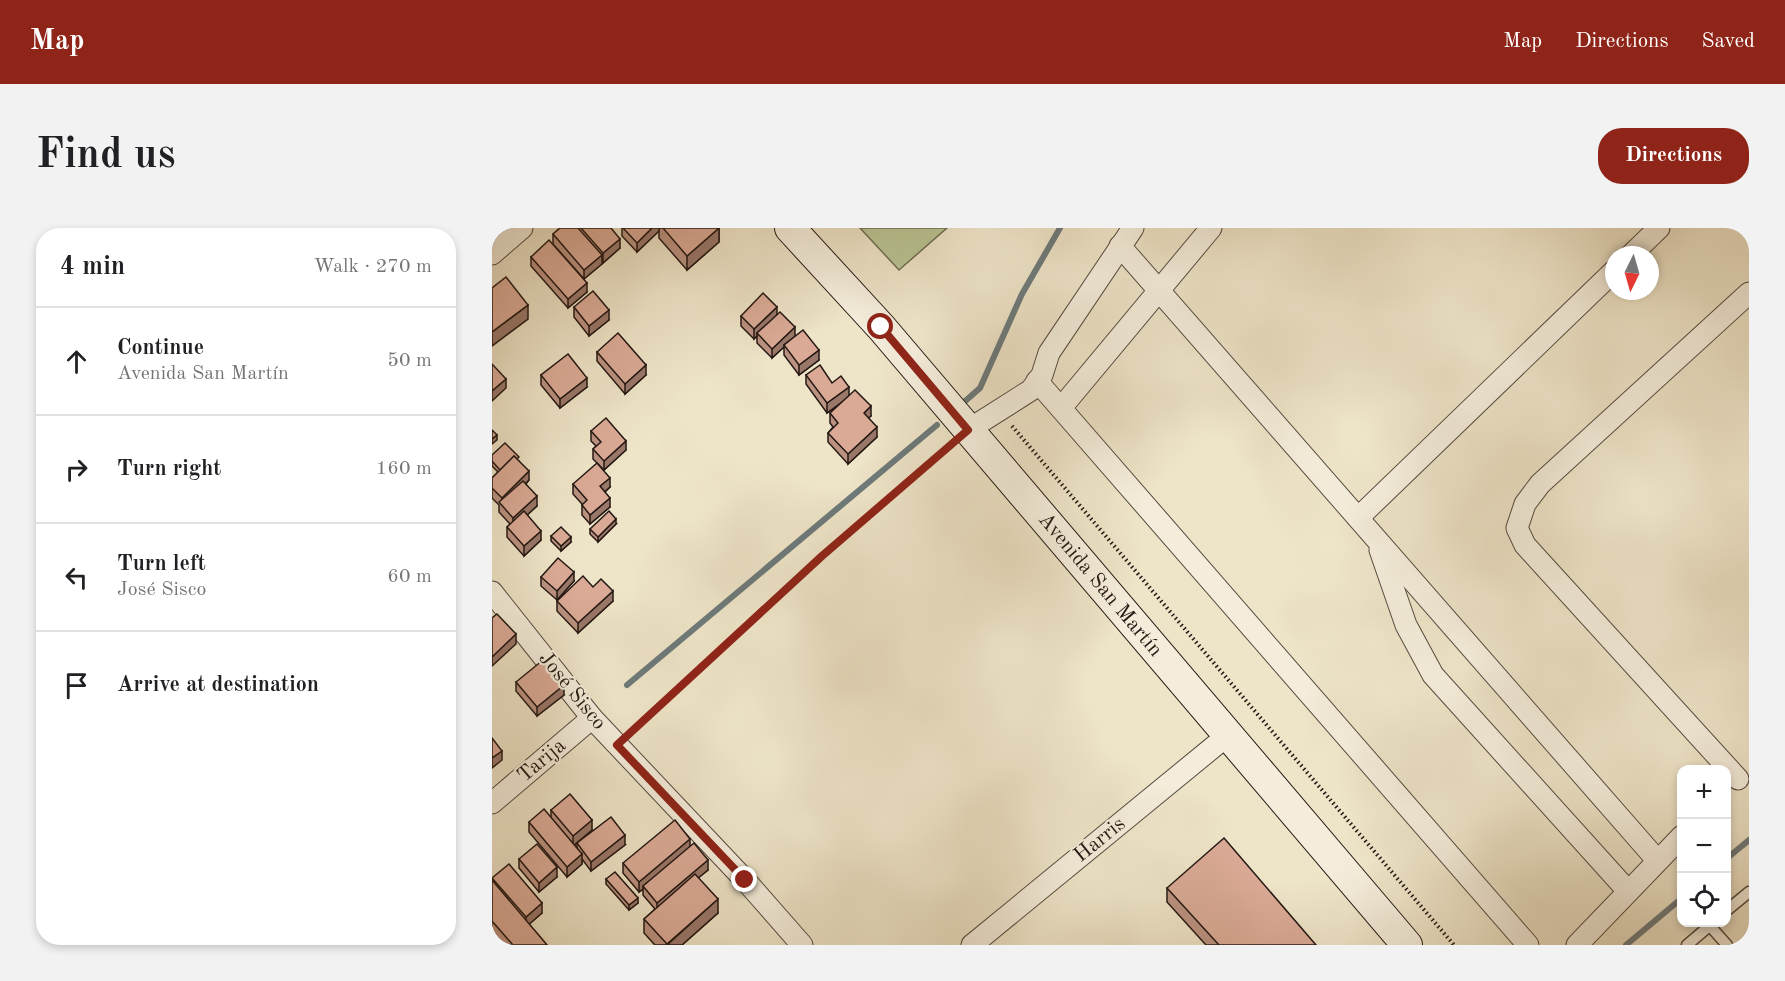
<!DOCTYPE html>
<meta charset="utf-8">
<style>
body{margin:0;font-family:"Old Standard TT",serif;background:#f2f2f2;color:#202124}
.controls{position:absolute;right:18px;bottom:18px;display:grid;overflow:hidden;border-radius:12px;box-shadow:0 3px 9px #0003}
.controls button{width:54px;height:54px;display:grid;place-items:center;padding:0;border:0;border-bottom:2px solid #e0e0e0;background:#fff;color:#202124;font:30px sans-serif}
.compass{position:absolute;left:1113px;top:18px;width:54px;height:54px;border-radius:50%;background:#fff;box-shadow:0 3px 9px #0003;rotate:185deg}
.stop{position:absolute;width:18px;height:18px;margin:-14px;border:4px solid #8f2418;border-radius:50%;background:#fff}
.stop.end{background:#8f2418;border-color:#fff;box-shadow:0 2px 6px #0008}
.list{margin:0;padding:0;list-style:none}
h2{display:flex;justify-content:space-between;align-items:center;height:78px;margin:0;padding:0 24px;font-size:26px}
h2 small{font-size:20px;font-weight:400;color:#757577}
.list li{display:grid;grid-template-columns:39px 1fr auto;gap:18px;align-items:center;box-sizing:border-box;height:108px;padding:0 24px;border-top:2px solid #e0e0e0}
.list b{display:block;font-size:22px;white-space:nowrap}
.list p{margin:0;font-size:20px;white-space:nowrap;color:#757577}
.list em{font-size:20px;font-style:normal;color:#757577}
.icon{flex:none;width:33px;height:33px;fill:none;stroke:currentColor;stroke-width:2;stroke-linecap:round;stroke-linejoin:round}
.map{position:relative;flex:none;width:1257px;height:717px;overflow:hidden;border-radius:24px}
header{display:flex;align-items:center;gap:36px;box-sizing:border-box;height:84px;padding:0 30px;background:#8f2418;color:#fff}
header strong{font-size:28px}
nav{display:flex;gap:33px;margin-inline-start:auto;font-size:21px}
.intro{display:flex;align-items:center;justify-content:space-between;box-sizing:border-box;height:144px;padding:0 36px}
h1{margin:0;font-size:42px}
.button{padding:15px 27px;border-radius:24px;background:#8f2418;color:#fff;font-size:21px;font-weight:700}
main{display:flex;gap:36px;padding:0 36px}
aside{flex:1;background:#fff;border-radius:24px;box-shadow:0 3px 9px #0003}
.map>svg:first-child{display:block}
</style>
<header>
<strong>Map</strong>
<nav><a>Map</a><a>Directions</a><a>Saved</a></nav>
</header>
<div class="intro"><h1>Find us</h1><a class="button">Directions</a></div>
<main>
<aside>
<h2>4 min<small>Walk · 270 m</small></h2>
<ul class="list">
<li><svg class="icon" aria-label="ahead" viewBox="0 0 24 24"><path d="M12 20V5M6 11l6-6 6 6"/></svg><div><b>Continue</b><p>Avenida San Martín</p></div><em>50 m</em></li>
<li><svg class="icon" aria-label="right" viewBox="0 0 24 24"><path d="M7 20v-9h11M14 6l5 5-5 5"/></svg><div><b>Turn right</b></div><em>160 m</em></li>
<li><svg class="icon" aria-label="left" viewBox="0 0 24 24"><path d="M17 20v-9H6M10 6l-5 5 5 5"/></svg><div><b>Turn left</b><p>José Sisco</p></div><em>60 m</em></li>
<li><svg class="icon" aria-label="arrive" viewBox="0 0 24 24"><path d="M6 21V4h12l-3 4 3 4H6"/></svg><div><b>Arrive at destination</b></div></li>
</ul>
</aside>
<div class="map">
<svg width="1257" height="717" viewBox="0 0 1257 717">
<rect width="100%" height="100%" fill="#eee4c8"/>
<filter id="stains"><feTurbulence type="fractalNoise" baseFrequency=".00333" numOctaves="4"/><feColorMatrix values="0 0 0 0 .2 0 0 0 0 .09 0 0 0 0 .02 0 0 0 .5 -.17"/></filter>
<radialGradient id="worn" r=".72"><stop offset=".6" stop-color="#630" stop-opacity="0"/><stop offset="1" stop-color="#630" stop-opacity=".3"/></radialGradient>
<polygon fill="#bac494" stroke="#6f6e54" stroke-width="1.5" points="368,0 455,0 407,42"/>
<g fill="none" stroke-linecap="round" stroke-linejoin="round">
<g stroke="#6d7a7a" stroke-width="6">
<polyline points="471,175 488,160 530,66 568,0"/>
<polyline points="135,457 445,197"/>
<polyline points="1234,631 1257,612"/>
<polyline points="1134,717 1190,670"/>
</g>
<defs>
<g id="lane">
<polyline points="1234,683 1257,664"/>
<polyline points="1218,698 1235,717"/>
<polyline points="1195,717 1222,694"/>
</g>
<g id="street">
<polyline points="628,18 1165,632"/>
<polyline points="0,26 30,0"/>
<polyline points="1139,27 1167,0"/>
<polyline points="545,153 1036,717"/>
<polyline points="569,180 719,0"/>
<polyline points="476,202 539,162 550,147 557,125 641,0"/>
<polyline points="866,290 1122,43"/>
<polyline points="888,322 914,397 941,447 1135,662"/>
<polyline points="0,364 100,490 253,652 310,717"/>
<polyline points="1246,551 1033,317 1025,300 1033,276 1048,256 1257,65"/>
<polyline points="0,575 100,490"/>
<polyline points="480,717 736,507"/>
<polyline points="1085,717 1190,608"/>
</g>
<polyline id="secondary" points="298,0 389,99 915,717"/>
</defs>
<use href="#lane" stroke="#564b40" stroke-width="13"/>
<use href="#street" stroke="#564b40" stroke-width="23"/>
<use href="#secondary" stroke="#241813" stroke-width="32"/>
<g stroke="#241813" stroke-width="4" stroke-dasharray="1.5 3" stroke-linecap="butt">
<polyline points="520,198 962,717"/>
<polyline points="139,504 331,328 459,216"/>
</g>
<use href="#lane" stroke="#f4eddb" stroke-width="10"/>
<use href="#street" stroke="#f4eddb" stroke-width="21"/>
<use href="#secondary" stroke="#f4eddb" stroke-width="30"/>
</g>
<g fill="#bb9281" stroke="#241813" stroke-width="1.5">
<polygon points="68,0 119,0 128,20 111,35 110,34 110,36 92,51 61,16 61,6"/>
<polygon points="130,0 167,0 167,3 145,24 130,8"/>
<polygon points="167,0 227,0 227,14 195,42 167,10"/>
<polygon points="39,29 95,64 76,80 39,38"/>
<polygon points="82,79 117,92 97,108 82,89"/>
<polygon points="285,87 303,109 327,132 307,147 292,127 292,119 280,130 265,115 265,108 262,111 249,98 249,88"/>
<polygon points="105,124 154,147 133,166 105,133"/>
<polygon points="49,147 95,159 68,180 49,157"/>
<polygon points="314,147 340,155 357,167 379,188 376,190 385,209 356,236 336,214 336,205 341,199 338,195 338,185 349,175 335,185 314,156"/>
<polygon points="99,203 134,222 112,242 101,231 101,221 104,218 99,213"/>
<polygon points="0,227 27,233 37,252 34,256 45,278 35,287 49,312 32,328 15,309 15,299 18,296 7,284 7,277 0,270 0,250 6,244 0,238"/>
<polygon points="81,256 118,259 113,264 118,279 98,296 90,287 90,276 81,266"/>
<polygon points="124,296 106,314 98,306 98,301"/>
<polygon points="59,308 79,314 69,323 59,313"/>
<polygon points="49,349 82,353 65,372 49,358"/>
<polygon points="101,359 121,373 86,405 65,383 65,373"/>
<polygon points="24,454 72,467 45,488 24,463"/>
<polygon points="59,582 100,602 82,617 85,620 85,615 133,617 99,643 90,631 90,636 75,649 37,604 37,594 59,589"/>
<polygon points="198,618 216,642 206,650 226,685 190,717 163,717 152,705 152,691 163,681 151,667 151,661 147,664 131,645 131,635"/>
<polygon points="27,631 65,649 47,664 27,640"/>
<polygon points="0,650 50,685 37,696 55,717 9,717 0,707"/>
<polygon points="114,651 146,675 137,682 114,656"/>
<polygon points="675,660 824,717 714,717 675,674"/>
</g>
<g fill="#997769" stroke="#241813" stroke-width="1.5">
<polygon points="160,0 167,0 167,3 145,24 145,15"/>
<polygon points="227,0 227,14 195,42 195,28"/>
<polygon points="128,11 128,20 111,35 111,25"/>
<polygon points="110,27 110,36 92,51 92,42"/>
<polygon points="95,55 95,64 76,80 76,71"/>
<polygon points="36,77 36,91 0,118 0,104"/>
<polygon points="285,79 285,88 265,105 265,108 262,111 262,101"/>
<polygon points="117,82 117,92 97,108 97,98"/>
<polygon points="303,99 303,109 292,117 292,119 280,130 280,121"/>
<polygon points="327,122 327,132 307,147 307,137"/>
<polygon points="154,137 154,147 133,166 133,156"/>
<polygon points="95,150 95,159 68,180 68,171"/>
<polygon points="14,151 14,160 0,173 0,163"/>
<polygon points="357,159 357,169 335,185 335,175"/>
<polygon points="379,178 379,188 372,194 372,185"/>
<polygon points="385,199 385,209 356,236 356,226"/>
<polygon points="5,207 5,212 0,216 0,211"/>
<polygon points="134,213 134,222 112,242 112,233"/>
<polygon points="37,243 37,252 11,278 10,277 10,270"/>
<polygon points="118,250 118,259 108,268 108,258"/>
<polygon points="45,268 45,278 21,300 21,290"/>
<polygon points="118,270 118,279 98,296 98,287"/>
<polygon points="124,291 124,296 106,314 106,309"/>
<polygon points="49,303 49,312 32,328 32,318"/>
<polygon points="79,309 79,314 69,323 69,318"/>
<polygon points="82,344 82,353 65,372 65,363"/>
<polygon points="121,363 121,373 86,405 86,395"/>
<polygon points="24,406 24,416 0,438 0,429"/>
<polygon points="72,457 72,467 45,488 45,479"/>
<polygon points="10,523 10,532 0,540 0,530"/>
<polygon points="100,592 100,602 81,618 81,608"/>
<polygon points="133,607 133,617 99,643 99,634"/>
<polygon points="198,611 198,621 151,658 151,661 147,664 147,654"/>
<polygon points="90,626 90,636 75,649 75,639"/>
<polygon points="216,632 216,642 165,684 165,675"/>
<polygon points="65,639 65,649 47,664 47,655"/>
<polygon points="146,670 146,675 137,682 137,677"/>
<polygon points="226,671 226,685 190,717 175,717"/>
<polygon points="50,675 50,685 34,699 34,689"/>
</g>
<g fill="#daaa96" stroke="#241813" stroke-width="1.5">
<polygon points="68,0 86,0 110,27 92,42 61,6"/>
<polygon points="89,0 119,0 128,11 111,25"/>
<polygon points="131,0 160,0 145,15"/>
<polygon points="171,0 227,0 195,28"/>
<polygon points="57,12 95,55 76,71 39,29"/>
<polygon points="14,49 36,77 0,104 0,60"/>
<polygon points="101,63 117,82 97,98 82,79"/>
<polygon points="271,65 285,79 262,101 249,88"/>
<polygon points="288,84 303,99 280,121 265,105"/>
<polygon points="311,102 327,122 307,137 292,117"/>
<polygon points="126,105 154,137 133,156 105,124"/>
<polygon points="76,126 95,150 68,171 49,147"/>
<polygon points="0,136 14,151 0,163"/>
<polygon points="328,137 340,155 349,148 357,159 335,175 314,147"/>
<polygon points="363,162 379,178 372,185 385,199 356,226 336,205 346,195 338,185"/>
<polygon points="114,190 134,213 112,233 101,221 109,214 99,203"/>
<polygon points="0,202 5,207 0,211"/>
<polygon points="13,215 27,229 25,231 22,228 8,242 0,233 0,227"/>
<polygon points="22,228 37,243 10,270 0,260 0,250"/>
<polygon points="105,235 118,250 108,258 118,270 98,287 90,277 95,272 81,256"/>
<polygon points="31,253 45,268 21,290 7,274"/>
<polygon points="32,283 49,303 32,318 15,299"/>
<polygon points="117,283 124,291 106,309 98,301"/>
<polygon points="69,299 79,309 69,318 59,308"/>
<polygon points="66,330 82,344 65,363 49,349"/>
<polygon points="91,348 101,359 109,351 121,363 86,395 65,373"/>
<polygon points="5,386 24,406 0,429 0,390"/>
<polygon points="51,432 72,457 45,479 24,454"/>
<polygon points="0,510 10,523 0,530"/>
<polygon points="78,566 100,592 81,608 59,582"/>
<polygon points="52,581 90,626 75,639 37,594"/>
<polygon points="119,589 133,607 99,634 85,615"/>
<polygon points="183,592 198,611 147,654 131,635"/>
<polygon points="732,610 824,717 727,717 675,660"/>
<polygon points="202,615 216,632 165,675 151,658"/>
<polygon points="45,616 65,639 47,655 27,631"/>
<polygon points="17,636 50,675 34,689 0,650"/>
<polygon points="123,644 146,670 137,677 114,651"/>
<polygon points="203,646 226,671 175,716 152,691"/>
<polygon points="0,652 55,717 21,717 0,693"/>
</g>
<g fill="none" stroke-linecap="round" stroke-linejoin="round">
<polyline stroke="#8f2418" stroke-width="8" points="253,652 125,517 330,328 476,202 389,99"/>
</g>
<g text-anchor="middle" dominant-baseline="central" stroke-width="4.5" stroke-linejoin="round" paint-order="stroke">
<g font-size="21" fill="#241813" stroke="#f4eddb">
<text transform="translate(608 357) rotate(50)">Avenida San Martín</text>
<text transform="translate(80 463) rotate(51)">José Sisco</text>
<text transform="translate(50 533) rotate(-40)">Tarija</text>
<text transform="translate(608 612) rotate(-39)">Harris</text>
</g>
</g>
<rect width="100%" height="100%" filter="url(#stains)"/>
<rect width="100%" height="100%" fill="url(#worn)"/>
</svg>
<div class="controls">
<button>+</button>
<button>−</button>
<button><svg class="icon" aria-label="locate" viewBox="0 0 24 24"><circle cx="12" cy="12" r="6"/><path d="M12 2v4M12 18v4M2 12h4M18 12h4"/></svg></button>
</div>
<svg class="compass" viewBox="-18 -18 36 36"><path d="M0-13l5 13h-10z" fill="#e53935"/><path d="M0 13l5-13h-10z" fill="#757577"/></svg>
<div class="stop" style="left:389px;top:99px"></div>
<div class="stop end" style="left:253px;top:652px"></div>
</div>
</main>
